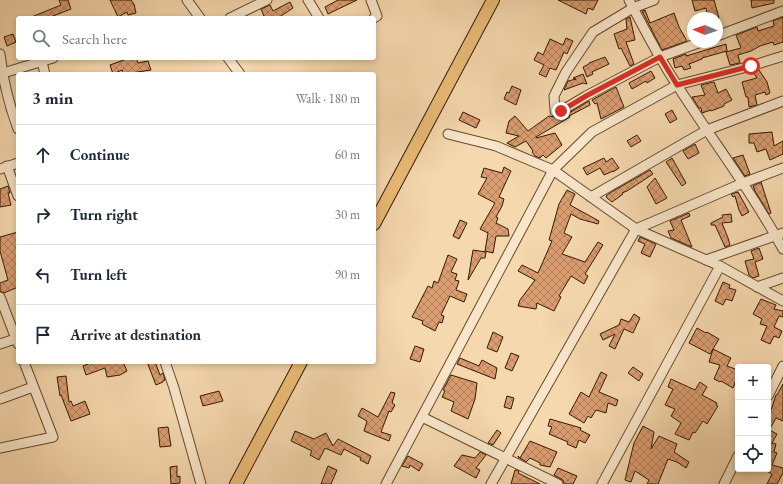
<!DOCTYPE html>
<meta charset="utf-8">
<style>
body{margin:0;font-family:"EB Garamond",serif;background:#f6f6f7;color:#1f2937}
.controls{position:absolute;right:12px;bottom:12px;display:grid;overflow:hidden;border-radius:4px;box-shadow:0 2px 6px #0003}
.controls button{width:36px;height:36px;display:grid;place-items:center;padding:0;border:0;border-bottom:1px solid #e0e1e3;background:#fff;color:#1f2937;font:20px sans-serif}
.compass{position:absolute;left:687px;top:12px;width:36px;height:36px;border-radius:50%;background:#fff;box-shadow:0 2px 6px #0003;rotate:272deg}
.stop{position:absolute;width:12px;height:12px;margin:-9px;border:3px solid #d93025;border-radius:50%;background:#fff}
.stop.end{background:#d93025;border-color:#fff;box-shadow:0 1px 4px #0008}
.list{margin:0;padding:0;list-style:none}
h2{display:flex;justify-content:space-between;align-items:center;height:52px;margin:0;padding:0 16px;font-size:17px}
h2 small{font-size:13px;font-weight:400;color:#747a83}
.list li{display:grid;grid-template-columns:26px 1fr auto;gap:12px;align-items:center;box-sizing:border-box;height:60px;padding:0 16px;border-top:1px solid #e0e1e3}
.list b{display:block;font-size:15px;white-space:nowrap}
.list em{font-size:13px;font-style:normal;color:#747a83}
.icon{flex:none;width:22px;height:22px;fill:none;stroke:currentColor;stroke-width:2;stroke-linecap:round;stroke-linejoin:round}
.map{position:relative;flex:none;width:783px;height:484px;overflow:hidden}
.search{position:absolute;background:#fff;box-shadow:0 2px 6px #0003;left:16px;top:16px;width:360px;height:44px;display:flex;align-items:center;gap:10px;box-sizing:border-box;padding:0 14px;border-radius:4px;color:#747a83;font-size:15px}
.panel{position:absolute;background:#fff;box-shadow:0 2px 6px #0003;left:16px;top:72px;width:360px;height:292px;border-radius:4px}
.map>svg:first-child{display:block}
</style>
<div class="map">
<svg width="783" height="484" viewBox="0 0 783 484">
<defs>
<pattern id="building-cross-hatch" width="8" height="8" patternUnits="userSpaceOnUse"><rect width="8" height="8" fill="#db9e71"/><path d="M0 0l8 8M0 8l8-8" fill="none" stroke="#b2805a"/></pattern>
</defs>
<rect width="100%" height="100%" fill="#f6d8ae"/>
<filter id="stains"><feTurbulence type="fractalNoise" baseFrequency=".005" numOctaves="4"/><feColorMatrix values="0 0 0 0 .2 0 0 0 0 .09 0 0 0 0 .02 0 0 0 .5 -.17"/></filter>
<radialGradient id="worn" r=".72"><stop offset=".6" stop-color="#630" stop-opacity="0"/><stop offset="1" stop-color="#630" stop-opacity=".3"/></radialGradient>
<g fill="url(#building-cross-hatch)" stroke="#341901">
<polygon points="59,0 68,0 71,9 48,18 29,18 61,5"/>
<polygon points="110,0 131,0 134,4 136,13 128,15 127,12 118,17"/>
<polygon points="338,0 357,0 328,14 325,7"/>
<polygon points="558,0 598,0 593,10 588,8 586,14"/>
<polygon points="692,0 714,0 719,18 708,18 706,8 695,11"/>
<polygon points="751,0 774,0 774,3 752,8"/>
<polygon points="290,2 293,8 278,18 260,18 264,16 261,9 270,5 273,11"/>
<polygon points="645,10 650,23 674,13 679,27 687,41 662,50 642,11"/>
<polygon points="630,17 635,40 626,42 634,64 630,66 621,48 619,49 614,34 627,29 626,19"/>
<polygon points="783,17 783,42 774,45 773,42 760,46 751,51 738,55 740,63 730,65 726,52 741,48 736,35 757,27 758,31 774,26 773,21"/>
<polygon points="13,34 16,42 7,46 4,37"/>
<polygon points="566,38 573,41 567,54 564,52 556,70 550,68 546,77 539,74 544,65 534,60 538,52 543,55 550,39 563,45"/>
<polygon points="726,44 727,51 702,58 702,59 689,64 691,68 684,70 682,66 675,68 673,59 686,54 686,56"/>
<polygon points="605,57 609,64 592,72 593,74 587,77 583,67 589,64 589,63"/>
<polygon points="129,58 136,58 138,63 148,61 151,70 131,73 131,74 123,74 122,70 113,74 110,65"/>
<polygon points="759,70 767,82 770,93 766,95 765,92 755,95 757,105 749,107 748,97 746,97 742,82 757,78 753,72"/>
<polygon points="651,71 655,78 647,83 646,81 632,89 629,83"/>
<polygon points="583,74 587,84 583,83 564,90 568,81 576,79 573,78"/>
<polygon points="714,82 718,93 726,89 732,100 724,104 724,106 711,111 711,110 702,113 701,108 699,108 692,97 705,95 701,85"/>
<polygon points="512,86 521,90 516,105 504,99 507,92 509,93"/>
<polygon points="616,87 624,107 601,119 597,103 595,104 592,100"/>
<polygon points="589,101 590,105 569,116 570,117 536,137 536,138 555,133 562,145 546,158 543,155 540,158 535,156 532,152 533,151 526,141 515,147 507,143 519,136 506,133 509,121 515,116 528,131 549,116 555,117 564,116"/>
<polygon points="672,110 677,119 670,123 665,114"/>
<polygon points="463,112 480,120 476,128 459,120"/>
<polygon points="772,132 774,146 783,141 783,154 770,160 766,149 757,152 754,143 749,143 749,134"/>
<polygon points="637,135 641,141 631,147 627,141"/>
<polygon points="695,144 699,153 688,159 683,151"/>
<polygon points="743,155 750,174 745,176 733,158"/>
<polygon points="604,158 606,162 612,158 619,168 613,172 613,171 604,175 600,168 587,175 583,168"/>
<polygon points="672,158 686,183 682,186 666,162"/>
<polygon points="504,167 511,171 499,197 504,199 502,206 496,217 498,218 496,223 508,229 509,236 496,236 493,253 485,251 488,233 480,229 495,203 478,194 487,178 481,177 484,168 502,173"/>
<polygon points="650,170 653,174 627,191 622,193 623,194 612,202 607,198 606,196 613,191"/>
<polygon points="655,178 667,198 656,204 647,187"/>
<polygon points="761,182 771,213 769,214 755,191 753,186"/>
<polygon points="8,186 10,193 8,193 11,205 0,207 0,189"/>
<polygon points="567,190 575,194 570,205 599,221 598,224 580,219 571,214 564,233 572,237 562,254 585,262 598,242 603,245 585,274 588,276 584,284 571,276 559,296 561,297 554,311 537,303 536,309 518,306 520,300 535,280 518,271 522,265 538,273 552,241 549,240 559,204"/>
<polygon points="738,192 749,212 742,216 739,210 735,196 733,197 731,194"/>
<polygon points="689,213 690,216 681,220 692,247 671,238 668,231 674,230 670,221"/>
<polygon points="731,214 732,222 722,223 728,238 730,245 725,247 715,225 711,225 711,223 723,217 722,215"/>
<polygon points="460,220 467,223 459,239 453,236"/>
<polygon points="18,232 18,245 16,246 18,252 18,287 4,293 0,291 0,283 8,280 0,251 0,237"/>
<polygon points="640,237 656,244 650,257 641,253 645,244 638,241"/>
<polygon points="759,248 763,259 755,262 759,276 753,278 749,275 745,261 754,259 751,251"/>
<polygon points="473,250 486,252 485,258 481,258 468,280"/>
<polygon points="448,255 457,259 451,272 457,274 455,280 459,281 456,290 467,294 464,302 450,296 441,315 444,316 442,323 439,322 435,331 422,324 423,321 412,317 428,286 432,288 434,281 438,283"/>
<polygon points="723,282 730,285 729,288 736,290 732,301 726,299 723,305 715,301"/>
<polygon points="761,299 776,305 774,309 783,311 783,317 779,316 774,327 782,331 779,338 774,336 770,344 761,340 767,326 760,324 762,319 753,314"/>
<polygon points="634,314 640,318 633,333 624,329 615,349 609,346 615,334 603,340 600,334 619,325 621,319 629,322"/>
<polygon points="697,328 706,333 707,332 719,339 710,354 689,343"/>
<polygon points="493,332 503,337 497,352 487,348"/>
<polygon points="415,346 424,349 420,362 410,359"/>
<polygon points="713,349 731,358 727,366 738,370 738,375 733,388 721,381 720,382 714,379 720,365 709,362"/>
<polygon points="511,353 519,356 512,371 505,368"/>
<polygon points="460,358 479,366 482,360 497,368 495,379 457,364"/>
<polygon points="93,362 123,362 127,371 120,375 107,377 105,368 86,375 83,366"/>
<polygon points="147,362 155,362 160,375 163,373 165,380 163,381 163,382 156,385"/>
<polygon points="633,367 643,374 639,381 628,373"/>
<polygon points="601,372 607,375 599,392 618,400 616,406 608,403 606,413 596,410 591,418 588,416 584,423 569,414 581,392 589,397"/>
<polygon points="451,375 477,383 475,399 468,419 451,411 454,402 442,397 445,391 443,390"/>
<polygon points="66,376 69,402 71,401 73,406 85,401 90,414 71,421 61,395 60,396 57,377"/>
<polygon points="671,379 695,390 700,382 707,387 702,395 717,403 716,405 718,406 707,424 703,421 695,433 693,432 689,440 675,434 681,423 671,416 675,409 665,405 673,389 668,387"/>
<polygon points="783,384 783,421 776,418 768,432 768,410 771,410 776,395 777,395"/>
<polygon points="219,391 223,401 203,406 200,396"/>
<polygon points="391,392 395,393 392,403 395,405 391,412 389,411 381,432 391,435 389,441 364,431 367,421 358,416 362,408 378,417"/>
<polygon points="507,396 514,398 511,409 504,407"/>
<polygon points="550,419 581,428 580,430 590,435 585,443 579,440 576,448 567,444 568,442 549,434 552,427 548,426"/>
<polygon points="643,426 654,432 651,449 659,436 677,444 674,452 689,462 686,468 677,462 668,459 658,484 647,484 649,480 635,471 631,482 625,480 634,443"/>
<polygon points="168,427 171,446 160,447 158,428"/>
<polygon points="497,430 501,433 493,445 488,443"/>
<polygon points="295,431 314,439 326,433 333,446 338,439 371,456 368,464 360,460 361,458 344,449 341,455 325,448 319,460 310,455 312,451 291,441"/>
<polygon points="771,431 777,434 772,443 776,444 774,452 777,453 772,465 783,468 783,473 777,484 767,484 772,474 768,472 768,438"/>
<polygon points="530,441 557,452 550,467 540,465 540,463 530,458 526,462 518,457 518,456 520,458"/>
<polygon points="480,452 486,455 476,468 480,470 476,478 454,466 462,455 475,458"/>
<polygon points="408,456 423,464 419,471 410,465 409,468 402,466"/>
<polygon points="177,466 177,477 180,476 180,483 171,484 170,467"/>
<polygon points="328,466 337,470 331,484 321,484"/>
<polygon points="558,468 577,476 573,484 564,484 563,480 554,475"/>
<polygon points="515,470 519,471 518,473 540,484 511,484"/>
</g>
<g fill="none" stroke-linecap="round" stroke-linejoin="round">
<defs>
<g id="minor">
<polyline points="187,0 200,18"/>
<polyline points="308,0 319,18"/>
<polyline points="371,0 377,16 374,18"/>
<path d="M629 0C644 29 659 58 677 85 712 140 752 192 783 249"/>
<polyline points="654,0 633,8 593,32 566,72 554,96 555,111 561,111 586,96 660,57 701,42"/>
<polyline points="230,18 267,0"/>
<polyline points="717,36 783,11"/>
<path d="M0 54C3 80 9 105 18 129"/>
<polyline points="228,58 240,74"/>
<polyline points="42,62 45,74"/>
<polyline points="0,74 53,58"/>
<polyline points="448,134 496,146 553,170 636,229 720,266 783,301"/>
<polyline points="7,166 18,196"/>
<polyline points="0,169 18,163"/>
<polyline points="591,197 707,130 783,101"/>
<polyline points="706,260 783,233"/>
<polyline points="757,287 783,278"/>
<polyline points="0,297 18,344"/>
<polyline points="0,344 18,338"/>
<polyline points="165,362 174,388 201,484"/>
<polyline points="768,396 783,366"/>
<polyline points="0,399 33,387"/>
<polyline points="422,417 558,484"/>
<polyline points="0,448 53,437 24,362"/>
<polyline points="386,484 553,170 592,132 677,85 751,66 783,56"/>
<polyline points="491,484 636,229 743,183 783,168"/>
<polyline points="602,484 720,266"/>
<polyline points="724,484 738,456"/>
</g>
<g id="major">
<polyline points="374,224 493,0"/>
<polyline points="236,484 301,362"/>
</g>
</defs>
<use href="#minor" stroke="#64492c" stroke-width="11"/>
<use href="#major" stroke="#341901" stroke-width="14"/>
<use href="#minor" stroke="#f9e6ca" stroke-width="9"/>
<use href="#major" stroke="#ebbc77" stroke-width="12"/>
</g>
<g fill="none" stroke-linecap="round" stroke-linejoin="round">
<polyline stroke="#d93025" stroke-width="5" points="561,111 586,96 660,57 677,85 751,66"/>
</g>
<rect width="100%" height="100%" filter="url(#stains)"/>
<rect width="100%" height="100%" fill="url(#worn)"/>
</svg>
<div class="controls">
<button>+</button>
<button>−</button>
<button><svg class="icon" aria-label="locate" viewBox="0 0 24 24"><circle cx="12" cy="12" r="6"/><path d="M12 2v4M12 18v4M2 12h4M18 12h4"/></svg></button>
</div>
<svg class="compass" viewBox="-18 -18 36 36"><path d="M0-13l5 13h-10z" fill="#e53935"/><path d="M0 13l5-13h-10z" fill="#747a83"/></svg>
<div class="stop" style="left:751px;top:66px"></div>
<div class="stop end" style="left:561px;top:111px"></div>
<div class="search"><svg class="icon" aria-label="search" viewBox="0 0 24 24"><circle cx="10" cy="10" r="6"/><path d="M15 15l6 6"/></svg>Search here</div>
<section class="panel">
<h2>3 min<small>Walk · 180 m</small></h2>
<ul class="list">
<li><svg class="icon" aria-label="ahead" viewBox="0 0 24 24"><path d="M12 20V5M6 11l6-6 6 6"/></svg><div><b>Continue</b></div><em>60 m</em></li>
<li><svg class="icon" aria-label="right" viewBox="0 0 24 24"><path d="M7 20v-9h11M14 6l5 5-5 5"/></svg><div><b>Turn right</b></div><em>30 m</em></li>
<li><svg class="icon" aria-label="left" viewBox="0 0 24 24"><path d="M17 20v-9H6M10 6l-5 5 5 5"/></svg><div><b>Turn left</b></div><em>90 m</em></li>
<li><svg class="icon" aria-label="arrive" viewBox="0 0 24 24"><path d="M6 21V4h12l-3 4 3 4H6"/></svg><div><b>Arrive at destination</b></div></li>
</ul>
</section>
</div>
